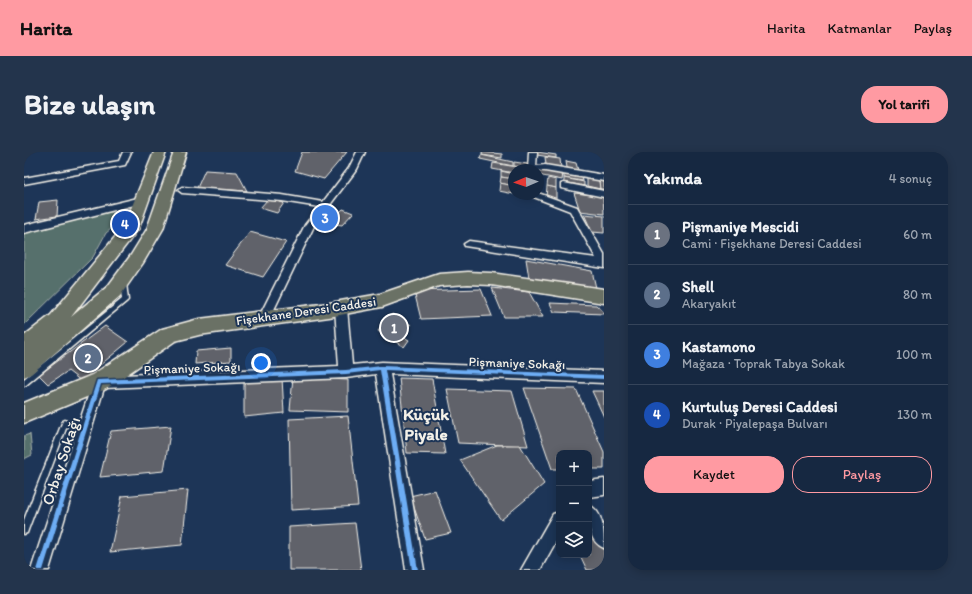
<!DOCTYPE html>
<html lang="tr">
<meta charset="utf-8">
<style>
body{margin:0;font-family:Itim,sans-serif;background:#23344c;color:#f1f3f6}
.controls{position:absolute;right:12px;bottom:12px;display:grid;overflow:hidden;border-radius:8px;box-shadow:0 2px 10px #0003}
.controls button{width:36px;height:36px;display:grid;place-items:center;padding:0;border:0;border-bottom:1px solid #35445a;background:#162841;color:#f1f3f6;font:20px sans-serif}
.compass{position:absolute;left:484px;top:12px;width:36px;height:36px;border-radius:50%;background:#162841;box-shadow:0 2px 10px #0003;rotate:268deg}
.you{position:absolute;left:237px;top:211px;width:14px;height:14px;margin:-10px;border:3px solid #fff;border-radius:50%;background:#1a73e8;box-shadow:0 0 0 6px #1a73e833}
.badge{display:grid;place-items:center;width:26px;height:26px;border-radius:50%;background:#ff9aa2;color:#fff;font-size:13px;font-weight:700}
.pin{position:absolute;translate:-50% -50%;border:2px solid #fff;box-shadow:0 1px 4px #0006}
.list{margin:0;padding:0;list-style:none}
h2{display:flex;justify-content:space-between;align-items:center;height:52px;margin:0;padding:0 16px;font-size:17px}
h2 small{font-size:13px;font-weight:400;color:#9ea6b1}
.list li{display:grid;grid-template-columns:26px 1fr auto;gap:12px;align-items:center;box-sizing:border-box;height:60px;padding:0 16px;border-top:1px solid #35445a}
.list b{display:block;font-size:15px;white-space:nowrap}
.list p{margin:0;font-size:13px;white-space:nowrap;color:#9ea6b1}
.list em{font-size:13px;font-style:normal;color:#9ea6b1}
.actions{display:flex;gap:8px;padding:12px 16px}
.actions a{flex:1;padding:9px 0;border:1px solid #ff9aa2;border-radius:16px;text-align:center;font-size:14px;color:#ff9aa2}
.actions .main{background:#ff9aa2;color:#111}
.icon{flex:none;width:22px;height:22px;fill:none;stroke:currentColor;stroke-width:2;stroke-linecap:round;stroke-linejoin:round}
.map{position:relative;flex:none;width:580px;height:418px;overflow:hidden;border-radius:16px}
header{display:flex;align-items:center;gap:24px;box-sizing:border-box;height:56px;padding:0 20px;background:#ff9aa2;color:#111}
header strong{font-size:19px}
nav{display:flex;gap:22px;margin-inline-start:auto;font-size:14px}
.intro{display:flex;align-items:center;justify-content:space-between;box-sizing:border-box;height:96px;padding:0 24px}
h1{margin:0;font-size:28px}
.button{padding:10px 18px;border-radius:16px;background:#ff9aa2;color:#111;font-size:14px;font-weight:700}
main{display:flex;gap:24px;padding:0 24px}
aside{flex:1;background:#162841;border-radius:16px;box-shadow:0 2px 10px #0003}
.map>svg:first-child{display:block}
</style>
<header>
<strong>Harita</strong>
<nav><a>Harita</a><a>Katmanlar</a><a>Paylaş</a></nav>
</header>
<div class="intro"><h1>Bize ulaşın</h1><a class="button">Yol tarifi</a></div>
<main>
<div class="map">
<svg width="580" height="418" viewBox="0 0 580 418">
<rect width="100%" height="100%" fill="#1d3557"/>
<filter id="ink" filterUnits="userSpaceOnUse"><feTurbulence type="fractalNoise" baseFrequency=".025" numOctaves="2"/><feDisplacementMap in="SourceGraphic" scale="8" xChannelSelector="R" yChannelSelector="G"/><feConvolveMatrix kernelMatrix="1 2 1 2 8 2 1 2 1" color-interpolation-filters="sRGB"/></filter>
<g filter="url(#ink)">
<g fill="#576f6c" stroke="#a6b0aa">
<polygon points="85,60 97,61 96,70 82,81 69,105 0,173 0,81"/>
<polygon points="6,282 8,303 0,307 0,284"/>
</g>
<g fill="#61626b" stroke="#f4f1e8">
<polygon points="278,0 323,0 300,27 271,19"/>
<polygon points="458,0 478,2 478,6 458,3"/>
<polygon points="513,0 532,3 532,6 513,3"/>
<polygon points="457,3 489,10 489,14 456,7"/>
<polygon points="521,5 536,7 537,16 522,13"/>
<polygon points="542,9 552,11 554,18 543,16"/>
<polygon points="490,10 504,12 504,16 490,14"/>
<polygon points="469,11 505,17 505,18 490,18 490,21 468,17"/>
<polygon points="181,18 213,20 223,39 173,36"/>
<polygon points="521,18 539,21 538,28 514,23 514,20"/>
<polygon points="477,19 490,22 490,27 477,25"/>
<polygon points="540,21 558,24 559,29 540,26"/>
<polygon points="477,25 490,27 490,34 476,31"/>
<polygon points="563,25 575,28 576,37 563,34"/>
<polygon points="524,26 532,28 532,36 523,34"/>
<polygon points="540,26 560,30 560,34 540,30"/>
<polygon points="575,28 580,29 580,37 576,37"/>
<polygon points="476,31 490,34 490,42 475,39"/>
<polygon points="523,34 532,36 532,48 522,46"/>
<polygon points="550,41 579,44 580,62 556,59"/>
<polygon points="244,47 260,51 253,61 236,56"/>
<polygon points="34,48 33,64 12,67 15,50"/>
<polygon points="319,57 329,61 318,73 305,71"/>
<polygon points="560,62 580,64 580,81 568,80"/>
<polygon points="226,80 262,90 239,125 201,113"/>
<polygon points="502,107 568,119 572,136 505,126"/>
<polygon points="468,136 505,140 519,165 480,165"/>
<polygon points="457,137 468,164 397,167 390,139"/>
<polygon points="526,151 572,153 580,160 580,162 530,160"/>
<polygon points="368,162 387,173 378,184 385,188 380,195 354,179"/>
<polygon points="81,174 104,190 57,229 44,219 24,232 15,223"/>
<polygon points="207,196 207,209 171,212 172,199"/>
<polygon points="269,225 324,228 324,260 266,258"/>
<polygon points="258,226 260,261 220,265 220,230"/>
<polygon points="375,226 408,227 421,302 383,301"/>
<polygon points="500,236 552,237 580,300 580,317 565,317 565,301 535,301 535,317 528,317"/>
<polygon points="423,237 488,239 504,294 434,291"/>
<polygon points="568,239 580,239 580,265"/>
<polygon points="324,264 334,354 267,358 265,267"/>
<polygon points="147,274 140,319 76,325 87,279"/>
<polygon points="473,293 496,293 520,332 477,368 436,308"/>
<polygon points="164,338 158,393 86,400 98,344"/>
<polygon points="411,338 427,381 401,387 386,344"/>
<polygon points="565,370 580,397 580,418 563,418 556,403 565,403"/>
<polygon points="331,371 337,418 265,418 265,375"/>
</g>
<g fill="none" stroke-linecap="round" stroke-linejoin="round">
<defs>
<g id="service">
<polygon points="99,129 102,131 104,148 103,149 2,233 0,234 0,227 98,147 96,131"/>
<polygon points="41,268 43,269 44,271 4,378 3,381 0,382 0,368 38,271 39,269"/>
</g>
<g id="minor">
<polygon points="99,0 107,0 101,13 0,32 0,26 95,9"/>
<polygon points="333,0 341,0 333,17 290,74 245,168 237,168 235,165 281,73 295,55 258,49 158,41 154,38 158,35 258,43 299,50 325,16"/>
<polygon points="505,0 513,0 512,14 521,13 580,23 580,29 521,19 504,18"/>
<polygon points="540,31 580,39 580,45 537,36 537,32"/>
<polygon points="514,41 553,55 580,102 580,116 441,94 440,92 445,89 572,106 546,59 502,42"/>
<polygon points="317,151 321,153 323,156 328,213 358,210 580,219 580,231 366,222 400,418 382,418 352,222 322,226 80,236 25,418 7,418 70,226 75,224 315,214 311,156 313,153"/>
<polygon points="580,327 580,343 565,345 565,329"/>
<path d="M565 353C580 360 580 380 580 396 563 389 565 368 565 353Z"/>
<polygon points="535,360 535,384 516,418 497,418 529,362"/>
</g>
<polygon id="tertiary" points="118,45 122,46 124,48 122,50 0,81 0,73"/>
<g id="primary">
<polygon points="130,0 142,0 115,76 47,165 84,134 107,103 123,77 150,0 162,0 139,77 119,111 96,144 7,222 0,225 0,184 27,163 100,74"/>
<polygon points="444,120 467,121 580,137 580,151 467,133 444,132 415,134 358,155 305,165 175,183 151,189 82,237 0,271 0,251 68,223 138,177 175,167 305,151 356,142 415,122"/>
</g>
</defs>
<use href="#service" stroke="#f4f1e8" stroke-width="3"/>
<use href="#minor" stroke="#f4f1e8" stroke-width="3"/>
<use href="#tertiary" stroke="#f4f1e8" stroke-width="3"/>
<use href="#primary" stroke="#f4f1e8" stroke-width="3"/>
<use href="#service" fill="#1d3557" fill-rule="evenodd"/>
<use href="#minor" fill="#1d3557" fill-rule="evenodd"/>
<use href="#tertiary" fill="#1d3557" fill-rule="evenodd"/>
<use href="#primary" fill="#6a7165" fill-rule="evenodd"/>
<defs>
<polygon id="cycleway" points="358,214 580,223 580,227 361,218 394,418 388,418 356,218 322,222 77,232 19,418 13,418 73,228 322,218"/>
</defs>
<use href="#cycleway" stroke="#1d3557" stroke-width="3"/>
<use href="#cycleway" fill="#6dadf4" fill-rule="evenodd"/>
</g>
</g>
<g text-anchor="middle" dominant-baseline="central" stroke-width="4" stroke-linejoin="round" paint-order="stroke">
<g font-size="13" fill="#f4f1e8" stroke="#1d3557">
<text transform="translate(282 159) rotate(-8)">Fişekhane Deresi Caddesi</text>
<text transform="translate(493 211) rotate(2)">Pişmaniye Sokağı</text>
<text transform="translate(168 216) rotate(-2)">Pişmaniye Sokağı</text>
</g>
<g font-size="16" fill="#f4f1e8" stroke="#1d3557">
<text transform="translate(37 309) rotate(-72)">Orbay Sokağı</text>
</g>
<g font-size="17" font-weight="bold" fill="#f4f1e8" stroke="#1d3557">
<text x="402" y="262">Küçük<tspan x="402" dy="20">Piyale</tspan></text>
</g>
</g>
</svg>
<div class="controls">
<button>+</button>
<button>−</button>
<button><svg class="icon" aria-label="layers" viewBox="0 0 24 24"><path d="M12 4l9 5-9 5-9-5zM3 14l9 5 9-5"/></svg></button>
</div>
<svg class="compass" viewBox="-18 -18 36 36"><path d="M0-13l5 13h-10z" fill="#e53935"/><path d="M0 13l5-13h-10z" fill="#9ea6b1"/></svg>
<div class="you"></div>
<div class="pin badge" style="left:370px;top:176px;background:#6b7280">1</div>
<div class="pin badge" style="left:64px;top:206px;background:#5c6f8a">2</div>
<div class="pin badge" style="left:301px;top:66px;background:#3f7fe0">3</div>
<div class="pin badge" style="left:101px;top:72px;background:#1a4fb4">4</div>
</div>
<aside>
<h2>Yakında<small>4 sonuç</small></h2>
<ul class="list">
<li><span class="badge" style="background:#6b7280">1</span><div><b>Pişmaniye Mescidi</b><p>Cami · Fişekhane Deresi Caddesi</p></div><em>60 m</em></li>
<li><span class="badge" style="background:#5c6f8a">2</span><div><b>Shell</b><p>Akaryakıt</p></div><em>80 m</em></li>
<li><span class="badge" style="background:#3f7fe0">3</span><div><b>Kastamono</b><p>Mağaza · Toprak Tabya Sokak</p></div><em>100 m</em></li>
<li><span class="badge" style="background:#1a4fb4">4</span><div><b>Kurtuluş Deresi Caddesi</b><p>Durak · Piyalepaşa Bulvarı</p></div><em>130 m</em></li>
</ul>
<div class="actions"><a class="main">Kaydet</a><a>Paylaş</a></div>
</aside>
</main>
